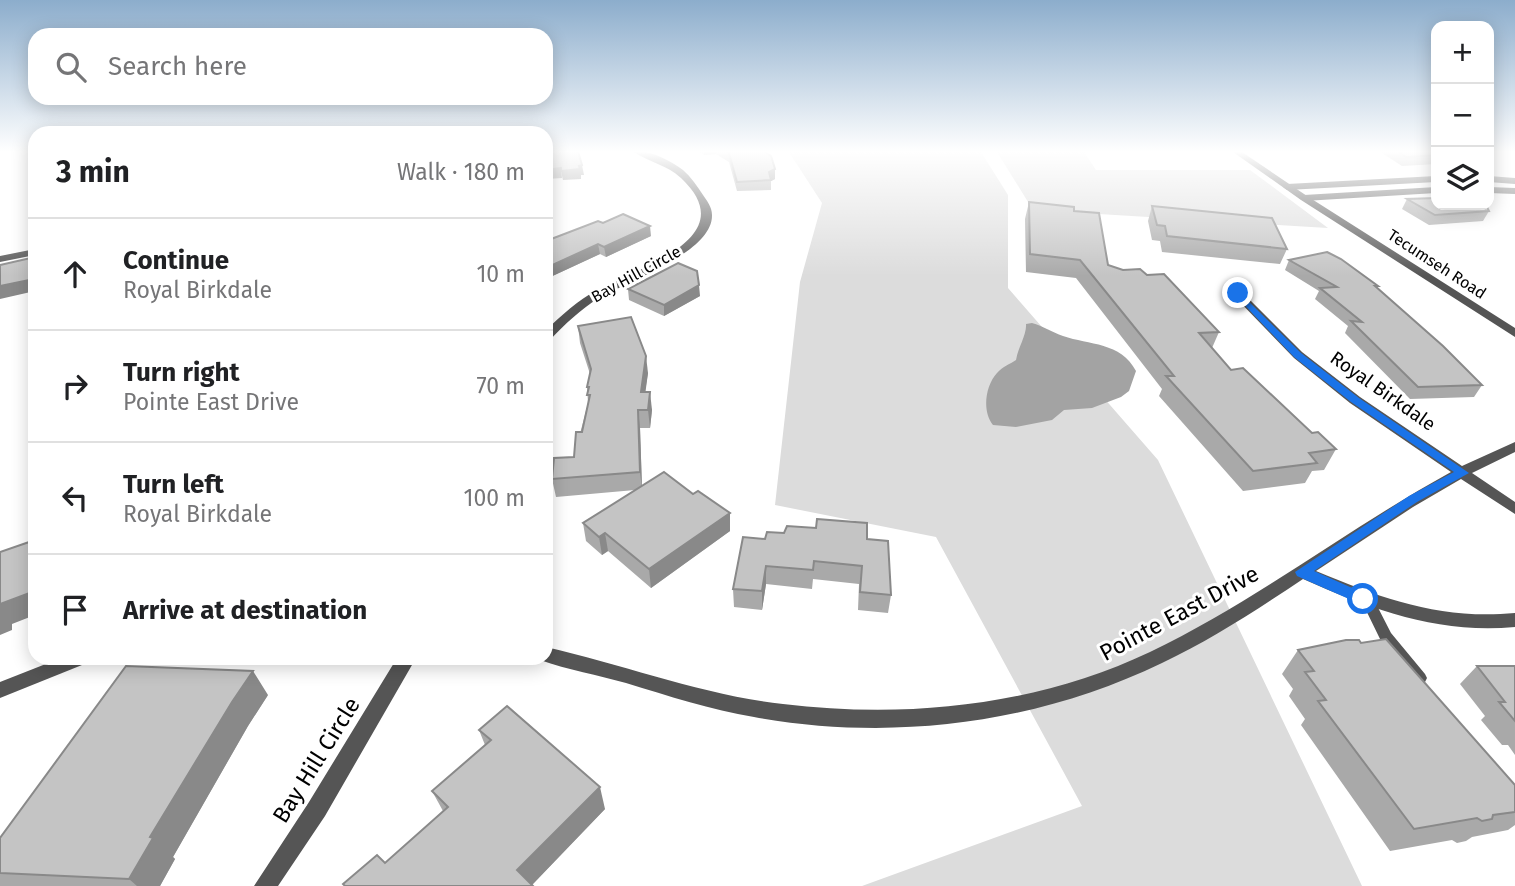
<!DOCTYPE html>
<meta charset="utf-8">
<style>
body{margin:0;font-family:"Fira Sans",sans-serif;background:#f2f2f2;color:#202124}
.controls{position:absolute;right:21px;top:21px;display:grid;overflow:hidden;border-radius:14px;box-shadow:0 4px 18px #0003}
.controls button{width:63px;height:63px;display:grid;place-items:center;padding:0;border:0;border-bottom:2px solid #e0e0e0;background:#fff;color:#202124;font:35px sans-serif}
.stop{position:absolute;width:21px;height:21px;margin:-16px;border:5px solid #1a73e8;border-radius:50%;background:#fff}
.stop.end{background:#1a73e8;border-color:#fff;box-shadow:0 2px 7px #0008}
.list{margin:0;padding:0;list-style:none}
h2{display:flex;justify-content:space-between;align-items:center;height:91px;margin:0;padding:0 28px;font-size:30px}
h2 small{font-size:23px;font-weight:400;color:#757577}
.list li{display:grid;grid-template-columns:46px 1fr auto;gap:21px;align-items:center;box-sizing:border-box;height:112px;padding:0 28px;border-top:2px solid #e0e0e0}
.list b{display:block;font-size:26px;white-space:nowrap}
.list p{margin:0;font-size:23px;white-space:nowrap;color:#757577}
.list em{font-size:23px;font-style:normal;color:#757577}
.icon{flex:none;width:38px;height:38px;fill:none;stroke:currentColor;stroke-width:2;stroke-linecap:round;stroke-linejoin:round}
.map{position:relative;flex:none;width:1515px;height:886px;overflow:hidden}
.search{position:absolute;background:#fff;box-shadow:0 4px 18px #0003;left:28px;top:28px;width:525px;height:77px;display:flex;align-items:center;gap:18px;box-sizing:border-box;padding:0 24px;border-radius:21px;color:#757577;font-size:26px}
.panel{position:absolute;background:#fff;box-shadow:0 4px 18px #0003;left:28px;top:126px;width:525px;height:539px;border-radius:21px}
.map>svg:first-child{display:block}
</style>
<div class="map">
<svg width="1515" height="886" viewBox="0 0 1515 886">
<rect width="100%" height="100%" fill="#fff"/>
<g fill="#dcdcdc">
<polygon points="789,152 981,152 1008,195 1008,288 1158,460 1362,886 862,886 1082,806 936,537 775,505 800,282 822,203"/>
<polygon points="997,152 1084,152 1096,170 1250,170 1328,228 1033,210"/>
</g>
<path fill="#a3a3a3" d="M1032 323C1043 326 1052 332 1063 336 1089 345 1121 342 1136 371L1129 391 1121 397 1092 408 1064 410 1052 420 1016 427 993 425C982 412 985 386 997 373 1002 367 1010 364 1016 360 1018 348 1027 334 1026 324Z"/>
<g fill="none" stroke-linecap="round" stroke-linejoin="round">
<polygon fill="#555" fill-rule="evenodd" points="1367,595 1372,596 1391,633 1425,674 1427,678 1425,682 1420,684 1415,682 1381,641 1361,600 1362,596"/>
<g fill="#555" fill-rule="evenodd">
<path d="M634 152C651 150 669 160 683 170 691 177 697 186 703 195 707 201 712 207 712 215 713 252 627 282 599 298 581 309 565 324 550 340L546 341V330C562 315 577 301 597 290 638 268 745 238 681 178 667 165 649 162 634 152Z"/>
<polygon points="1436,176 1436,182 1287,190 1283,187 1287,184"/>
<polygon points="1489,176 1515,178 1515,184 1489,182"/>
<polygon points="1436,187 1436,193 1304,201 1299,198 1304,195"/>
<polygon points="1489,187 1515,188 1515,194 1489,193"/>
<polygon points="35,249 35,255 0,262 0,256"/>
<path d="M1238 291 1242 292 1302 352 1360 397 1462 466 1515 442V452L1472 473 1515 502V514L1461 479 1413 507 1316 571C1383 599 1441 620 1515 613V627C1437 634 1373 610 1303 579 1258 609 1211 640 1162 663 1035 724 893 742 754 717 711 710 669 696 626 683 598 675 568 670 540 660L538 658H546V647C625 665 702 695 783 704 907 719 1036 706 1150 652 1256 601 1349 528 1451 472L1350 403 1294 358 1234 296V292Z"/>
<polygon points="61,658 90,658 87,663 0,698 0,682"/>
<polygon points="397,658 416,658 325,816 278,886 254,886 309,802"/>
</g>
<polygon fill="#555" fill-rule="evenodd" points="1233,152 1242,152 1307,196 1515,328 1515,337 1301,200"/>
</g>
<g fill="#a9a9a9">
<polygon points="699,151 763,151 775,169 775,179 771,181 771,190 737,191 729,162 716,154 704,155"/>
<polygon points="1379,151 1436,151 1436,164 1402,166"/>
<polygon points="1407,199 1489,211 1483,221 1429,225 1402,209"/>
<polygon points="1029,202 1074,211 1108,265 1219,332 1212,348 1231,370 1312,433 1336,449 1324,470 1312,471 1305,483 1243,491 1159,396 1162,389 1076,278 1026,272 1025,219"/>
<polygon points="1152,206 1287,249 1280,264 1162,252 1160,241 1152,240 1148,221"/>
<polygon points="603,223 651,236 606,257 600,254 546,279 546,241"/>
<polygon points="1289,260 1378,286 1377,288 1482,385 1474,397 1410,399 1345,333 1348,326 1315,299 1319,291 1285,270"/>
<polygon points="628,289 700,296 664,316 629,300"/>
<polygon points="578,326 648,373 645,392 652,410 650,428 640,428 642,486 730,531 651,588 608,551 602,555 586,541 583,523 635,490 556,497 552,479 574,457 588,403 587,387 590,374 580,343"/>
<polygon points="765,539 867,539 891,595 888,613 858,610 859,584 813,579 812,589 766,584 762,610 734,607 733,589"/>
<polygon points="1298,650 1515,785 1515,825 1508,830 1472,837 1466,841 1457,843 1452,840 1390,851 1301,725 1305,719 1289,696 1293,689 1282,674"/>
<polygon points="1477,666 1515,666 1515,755 1508,745 1502,745 1481,720 1485,716 1460,684"/>
<polygon points="268,695 248,726 173,857 175,859 160,886 0,886 0,838"/>
<polygon points="479,730 605,809 532,885 385,863 443,811 432,791 485,745"/>
</g>
<g fill="#898989">
<polygon points="704,151 716,151 716,154 704,155"/>
<polygon points="582,165 584,175 581,175 581,179 563,180 561,171"/>
<polygon points="561,168 562,178 546,179 546,170"/>
<polygon points="775,169 775,179 771,181 769,172"/>
<polygon points="650,226 651,236 606,257 604,247"/>
<polygon points="598,244 600,254 546,279 546,268"/>
<polygon points="34,279 35,281 35,291 0,299 0,286"/>
<polygon points="699,285 700,296 664,316 664,305"/>
<polygon points="646,356 648,373 643,410 641,392"/>
<polygon points="650,392 652,410 650,428 648,410"/>
<polygon points="638,410 640,428 642,490 640,472"/>
<polygon points="730,513 730,531 651,588 649,569"/>
<polygon points="605,533 608,551 602,555 599,537"/>
<polygon points="766,566 766,584 762,610 762,591"/>
<polygon points="35,591 35,615 12,624 12,630 0,635 0,604"/>
<polygon points="253,671 268,695 248,726 173,857 175,859 160,886 137,886 129,879 150,837 232,702"/>
<polygon points="600,787 605,809 531,886 517,870"/>
</g>
<g fill="#c4c4c4" stroke="#898989" stroke-width="2">
<polygon points="546,151 578,151 582,165 579,166 580,169 561,171 561,168 546,170"/>
<polygon points="727,151 763,151 771,156 775,169 769,172 771,180 737,182 729,153"/>
<polygon points="1398,151 1436,151 1436,155 1406,157"/>
<polygon points="1436,198 1436,205 1486,205 1489,211 1435,215 1407,199"/>
<polygon points="1029,202 1074,207 1074,211 1099,213 1108,265 1123,270 1140,269 1147,275 1164,274 1219,332 1199,333 1231,370 1243,368 1312,433 1318,432 1336,449 1309,453 1317,463 1253,471 1166,376 1174,376 1080,260 1030,254"/>
<polygon points="1152,206 1272,218 1287,249 1167,236 1165,226 1157,225"/>
<polygon points="623,214 650,226 604,247 598,244 546,268 546,241 598,221 603,223"/>
<polygon points="1327,252 1341,259 1378,286 1375,286 1443,346 1482,385 1418,387 1351,321 1362,322 1320,288 1337,287 1289,260"/>
<polygon points="35,257 35,286 33,286 34,279 0,286 0,265"/>
<polygon points="678,263 697,271 699,285 664,305 628,289"/>
<polygon points="631,317 646,356 641,392 650,392 648,410 638,410 640,472 552,479 554,458 574,457 576,432 582,432 590,395 587,395 589,387 587,387 591,369 578,326"/>
<polygon points="664,472 693,494 698,491 730,513 649,569 605,533 599,537 583,523"/>
<polygon points="817,519 867,523 867,539 888,541 891,595 860,592 862,566 814,561 813,570 766,566 762,591 733,589 743,537 765,539 767,532 784,533 787,526 816,528"/>
<polygon points="35,540 35,591 0,604 0,552"/>
<polygon points="1386,639 1515,785 1515,812 1493,815 1492,819 1482,821 1477,818 1414,829 1318,701 1326,700 1305,672 1314,671 1298,650 1346,640 1359,640 1361,643"/>
<polygon points="126,666 253,671 232,702 150,837 153,838 129,879 0,873 0,838"/>
<polygon points="1477,666 1515,666 1515,721 1499,702 1505,702"/>
<polygon points="507,706 600,787 517,870 533,886 345,886 343,884 377,855 385,863 448,807 432,791 491,740 479,730"/>
</g>
<linearGradient id="sky" x2="0" y2="1"><stop stop-color="#8cadcc"/><stop offset="0.55" stop-color="#fff"/><stop offset="1" stop-color="#fff" stop-opacity="0"/></linearGradient>
<rect width="1515" height="276" fill="url(#sky)"/>
<polygon fill="#1a73e8" points="1238,291 1301,353 1359,398 1469,473 1417,502 1314,571 1368,595 1368,603 1358,603 1297,576 1295,572 1409,496 1454,472 1351,402 1294,357 1235,295 1235,292"/>
<g text-anchor="middle" dominant-baseline="central" stroke-width="6" stroke-linejoin="round" paint-order="stroke">
<g font-size="16" fill="#000" stroke="#fff">
<text transform="translate(1437 264) rotate(33)">Tecumseh Road</text>
<text transform="translate(636 274) rotate(-29)">Bay Hill Circle</text>
</g>
<g font-size="19" fill="#000" stroke="#fff">
<text transform="translate(1383 391) rotate(35)">Royal Birkdale</text>
</g>
<g font-size="23" fill="#000" stroke="#fff">
<text transform="translate(1179 613) rotate(-28)">Pointe East Drive</text>
<text transform="translate(316 760) rotate(-58)">Bay Hill Circle</text>
</g>
</g>
</svg>
<div class="controls">
<button>+</button>
<button>−</button>
<button><svg class="icon" aria-label="layers" viewBox="0 0 24 24"><path d="M12 4l9 5-9 5-9-5zM3 14l9 5 9-5"/></svg></button>
</div>
<div class="stop" style="left:1363px;top:599px"></div>
<div class="stop end" style="left:1238px;top:293px"></div>
<div class="search"><svg class="icon" aria-label="search" viewBox="0 0 24 24"><circle cx="10" cy="10" r="6"/><path d="M15 15l6 6"/></svg>Search here</div>
<section class="panel">
<h2>3 min<small>Walk · 180 m</small></h2>
<ul class="list">
<li><svg class="icon" aria-label="ahead" viewBox="0 0 24 24"><path d="M12 20V5M6 11l6-6 6 6"/></svg><div><b>Continue</b><p>Royal Birkdale</p></div><em>10 m</em></li>
<li><svg class="icon" aria-label="right" viewBox="0 0 24 24"><path d="M7 20v-9h11M14 6l5 5-5 5"/></svg><div><b>Turn right</b><p>Pointe East Drive</p></div><em>70 m</em></li>
<li><svg class="icon" aria-label="left" viewBox="0 0 24 24"><path d="M17 20v-9H6M10 6l-5 5 5 5"/></svg><div><b>Turn left</b><p>Royal Birkdale</p></div><em>100 m</em></li>
<li><svg class="icon" aria-label="arrive" viewBox="0 0 24 24"><path d="M6 21V4h12l-3 4 3 4H6"/></svg><div><b>Arrive at destination</b></div></li>
</ul>
</section>
</div>
